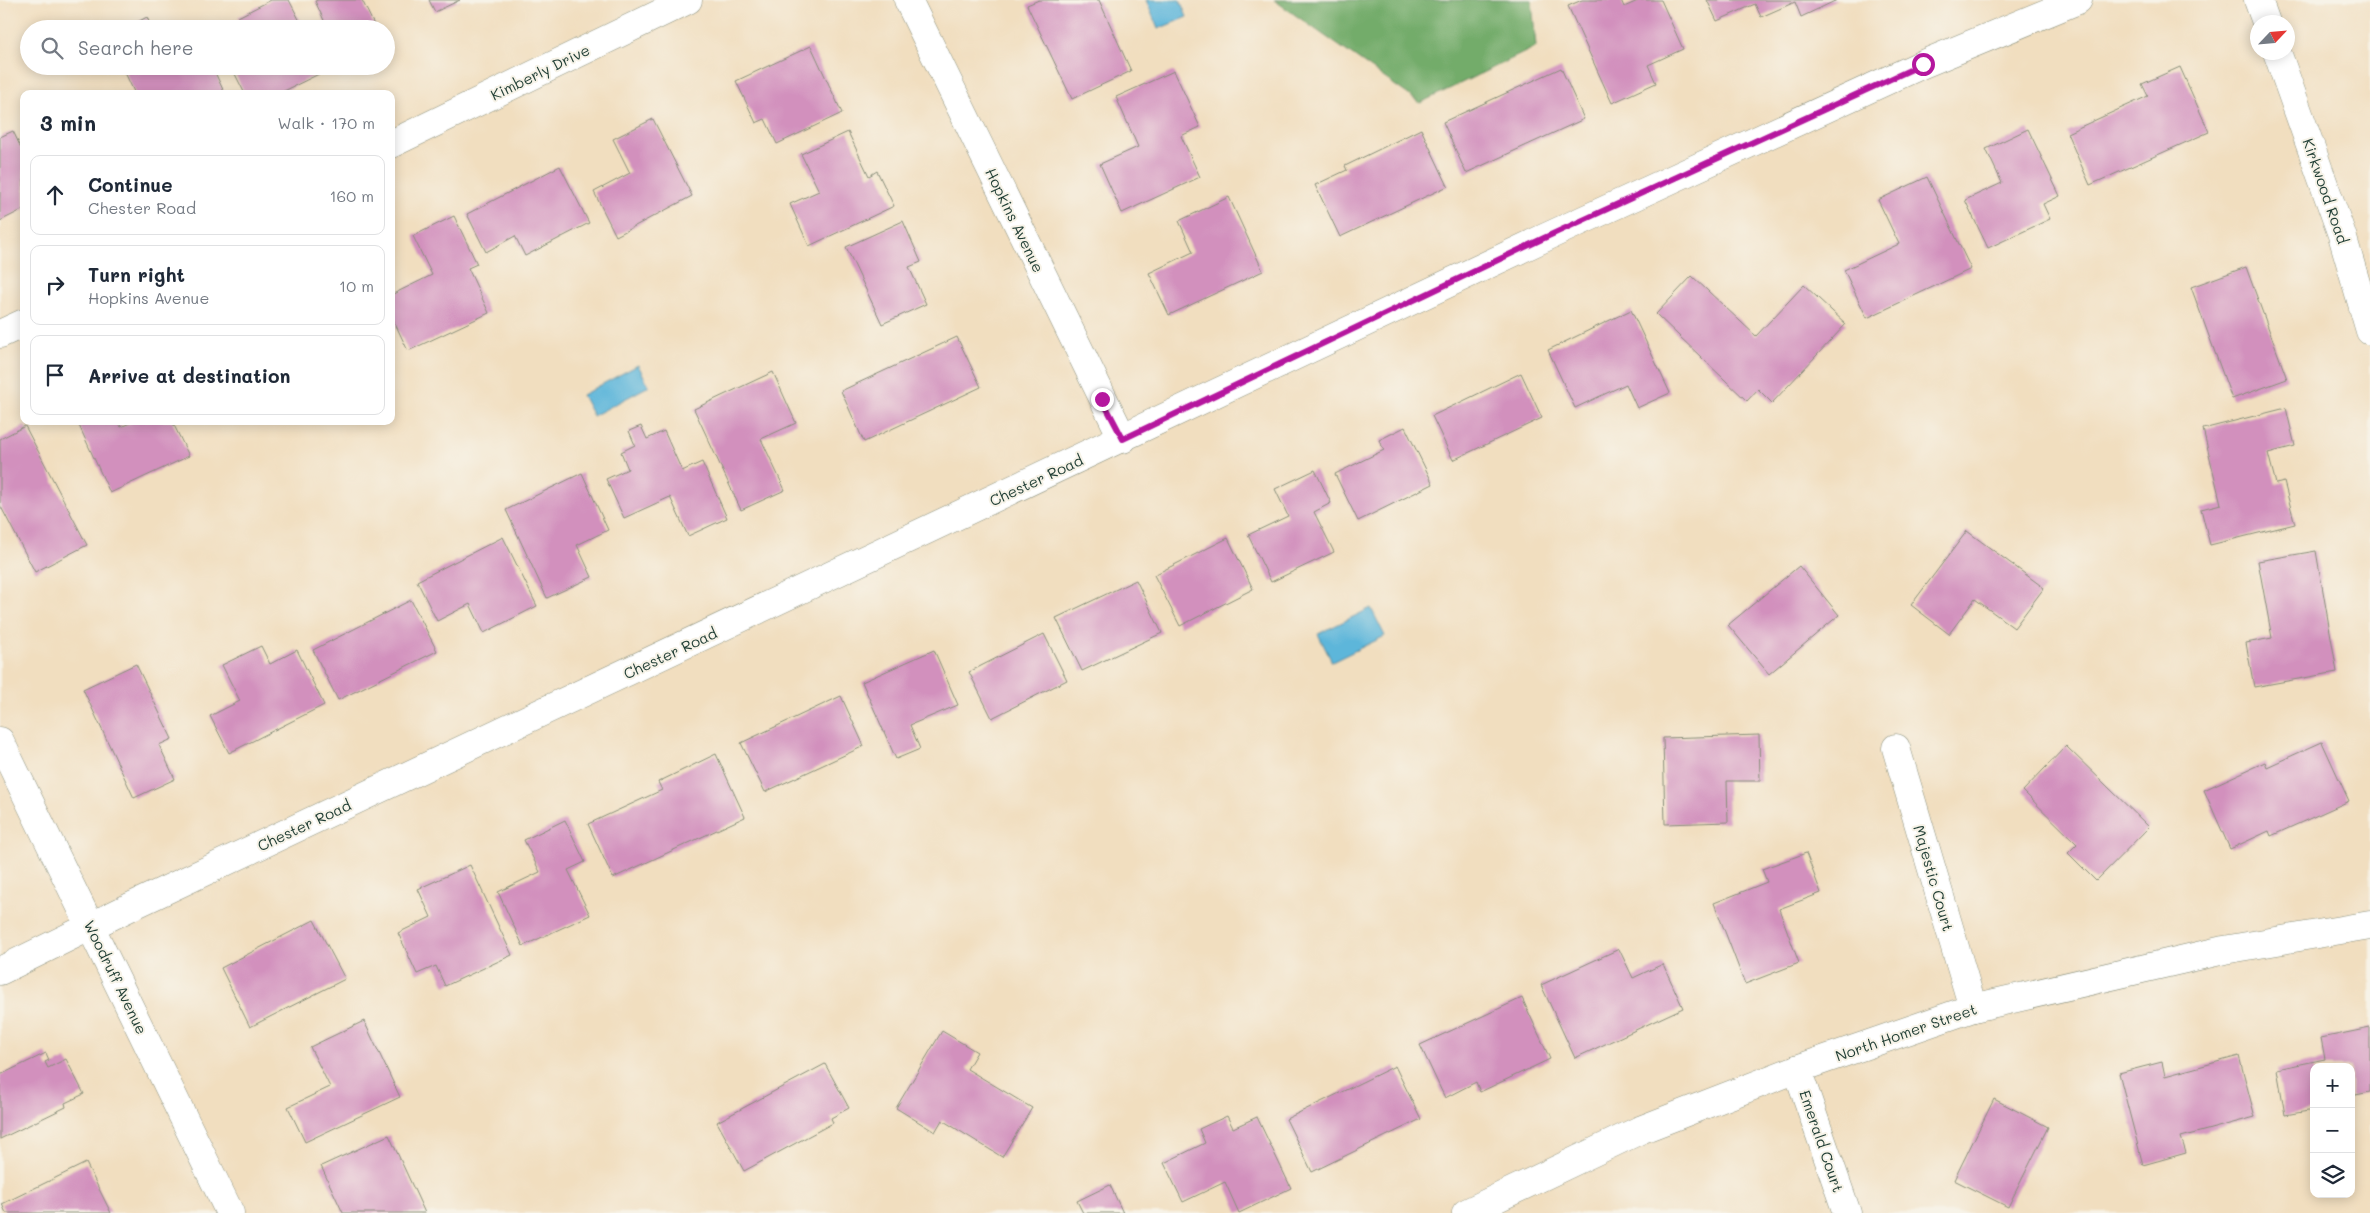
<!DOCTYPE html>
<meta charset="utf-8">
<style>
body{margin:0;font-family:Mali,sans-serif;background:#f6f6f7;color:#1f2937}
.controls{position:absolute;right:15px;bottom:15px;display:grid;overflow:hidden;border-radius:10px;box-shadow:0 2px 12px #0003}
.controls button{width:45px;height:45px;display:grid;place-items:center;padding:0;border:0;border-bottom:1px solid #e0e1e3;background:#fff;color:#1f2937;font:25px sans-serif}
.compass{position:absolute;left:2250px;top:15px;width:45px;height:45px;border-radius:50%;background:#fff;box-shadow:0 2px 12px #0003;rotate:64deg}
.stop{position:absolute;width:15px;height:15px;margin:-11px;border:4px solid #b5179e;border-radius:50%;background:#fff}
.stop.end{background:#b5179e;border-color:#fff;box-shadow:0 1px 5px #0008}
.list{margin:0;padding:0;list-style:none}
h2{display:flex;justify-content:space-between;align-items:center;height:65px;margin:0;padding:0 20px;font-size:21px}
h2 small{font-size:16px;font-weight:400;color:#747a83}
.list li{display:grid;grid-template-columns:32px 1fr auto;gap:15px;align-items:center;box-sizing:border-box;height:80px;margin:0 10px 10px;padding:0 10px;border:1px solid #e0e1e3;border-radius:10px}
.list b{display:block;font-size:19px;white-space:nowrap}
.list p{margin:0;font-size:16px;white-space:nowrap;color:#747a83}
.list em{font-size:16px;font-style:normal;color:#747a83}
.icon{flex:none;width:28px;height:28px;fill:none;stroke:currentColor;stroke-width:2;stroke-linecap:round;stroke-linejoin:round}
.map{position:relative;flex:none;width:2370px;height:1213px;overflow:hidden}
.search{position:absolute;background:#fff;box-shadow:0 2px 12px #0003;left:20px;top:20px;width:375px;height:55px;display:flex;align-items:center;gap:12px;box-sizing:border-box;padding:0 18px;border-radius:28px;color:#747a83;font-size:19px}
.panel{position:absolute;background:#fff;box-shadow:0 2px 12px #0003;left:20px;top:90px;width:375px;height:335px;border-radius:10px}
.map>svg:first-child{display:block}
</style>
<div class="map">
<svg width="2370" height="1213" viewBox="0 0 2370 1213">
<rect width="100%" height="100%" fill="#f7f3e8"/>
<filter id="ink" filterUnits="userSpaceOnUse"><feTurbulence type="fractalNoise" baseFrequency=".02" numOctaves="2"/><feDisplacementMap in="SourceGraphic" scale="10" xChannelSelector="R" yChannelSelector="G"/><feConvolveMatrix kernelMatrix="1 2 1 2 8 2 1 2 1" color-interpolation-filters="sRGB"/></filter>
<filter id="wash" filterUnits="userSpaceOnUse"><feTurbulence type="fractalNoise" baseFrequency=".0096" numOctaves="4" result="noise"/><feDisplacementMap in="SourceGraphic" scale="20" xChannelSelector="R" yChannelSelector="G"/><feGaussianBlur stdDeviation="1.12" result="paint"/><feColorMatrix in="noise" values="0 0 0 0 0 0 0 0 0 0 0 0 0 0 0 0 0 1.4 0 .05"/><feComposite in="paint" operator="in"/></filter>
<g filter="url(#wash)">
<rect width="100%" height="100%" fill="#f1debf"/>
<polygon fill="#73ac6b" stroke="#497450" points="1274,0 1532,0 1536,47 1420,103"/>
<g fill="#5db6da" stroke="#3e7a87">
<polygon points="1146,0 1180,0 1187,17 1158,29"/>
<polygon points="638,365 649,386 593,416 582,395"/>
<polygon points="1371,608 1385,636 1332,662 1318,634"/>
</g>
<g id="blocks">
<g fill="#d290bd">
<polygon points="271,0 289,0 304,29 244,29 238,17"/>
<polygon points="318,0 362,0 376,29 328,29 315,1"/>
<polygon points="429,0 460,0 435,12"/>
<polygon points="1039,0 1099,0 1131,71 1072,99 1027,5"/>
<polygon points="1582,0 1621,0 1624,7 1640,0 1661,0 1683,49 1648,65 1656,83 1612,103 1568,6"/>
<polygon points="1707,0 1837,0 1801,17 1795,2 1761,17 1755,4 1717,21"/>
<polygon points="147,17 152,29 124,29"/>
<polygon points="192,24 195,29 182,29"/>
<polygon points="811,46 842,113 777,144 765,119 756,123 736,81"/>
<polygon points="122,66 212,66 225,94 135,94"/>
<polygon points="231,66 322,66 325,71 278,94 245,94"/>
<polygon points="2180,67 2209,132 2090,185 2067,133 2148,96 2142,84"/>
<polygon points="1561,68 1584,119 1466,173 1443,122"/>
<polygon points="1174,71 1200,127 1181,136 1200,177 1122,213 1100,164 1138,147 1116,97"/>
<polygon points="653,119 692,196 616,236 594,192 630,173 613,139"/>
<polygon points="1421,129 1448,186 1340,237 1315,185 1347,170 1345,166"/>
<polygon points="2028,129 2060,196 2043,204 2050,219 1988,248 1965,200 2002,183 1986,149"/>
<polygon points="13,131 24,154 24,209 0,221 0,137"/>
<polygon points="848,132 869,176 877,171 894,206 809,246 790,204 819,191 801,154"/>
<polygon points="560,166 589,223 525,256 515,236 486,252 467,214"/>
<polygon points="1927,177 1971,269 1867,318 1844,270 1899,244 1878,200"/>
<polygon points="1229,197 1263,271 1169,315 1149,273 1193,252 1179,221"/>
<polygon points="454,216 477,264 468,268 489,313 408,351 391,315 391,295 432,275 413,236"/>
<polygon points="903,221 921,262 909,267 926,304 882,324 846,247"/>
<polygon points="2246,267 2287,379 2232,399 2191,287"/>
<polygon points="1692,276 1756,336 1804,285 1846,324 1772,403 1758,389 1747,401 1656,314"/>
<polygon points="1631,310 1670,393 1637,408 1626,384 1575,408 1548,350"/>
<polygon points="957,337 981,387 864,442 841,391"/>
<polygon points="773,372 796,423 761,439 785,490 741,510 694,409"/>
<polygon points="1521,373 1542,418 1453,460 1432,416"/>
<polygon points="2286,408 2295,446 2268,453 2276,484 2284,482 2295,524 2210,545 2201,509 2221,504 2203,429"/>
<polygon points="77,421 118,421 121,427 134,421 172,421 189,456 110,493"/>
<polygon points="25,426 87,545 35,572 0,505 0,439"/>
<polygon points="641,426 647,439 664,431 682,471 702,462 727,518 688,536 670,497 624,518 606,479 628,469 621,452 635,445 629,431"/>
<polygon points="1405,427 1433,484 1358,521 1335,474 1384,450 1379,440"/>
<polygon points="1315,470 1331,503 1314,512 1334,552 1271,582 1248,535 1288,516 1275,489"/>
<polygon points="582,473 608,530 577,545 592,577 547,598 506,510"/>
<polygon points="1967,531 2044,588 2014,628 1975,599 1949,634 1911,605"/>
<polygon points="503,537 537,606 484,633 470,604 437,621 417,581"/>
<polygon points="1228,538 1253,589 1180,626 1154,575"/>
<polygon points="2316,551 2337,672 2254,687 2246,643 2272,638 2258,561"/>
<polygon points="1799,566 1839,615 1769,674 1728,625"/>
<polygon points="1136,580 1162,633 1082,671 1056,618"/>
<polygon points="411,600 437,651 338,700 313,650"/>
<polygon points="1044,634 1067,680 992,718 969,672"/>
<polygon points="261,646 270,664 297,650 324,705 229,753 210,716 240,701 222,665"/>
<polygon points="934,650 958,705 910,725 920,749 896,759 862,682"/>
<polygon points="136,664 172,739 159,745 175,779 134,798 83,689"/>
<polygon points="841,696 864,746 765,792 741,743"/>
<polygon points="1759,735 1760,781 1727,781 1728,822 1665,824 1663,738"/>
<polygon points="2322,742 2349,801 2271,836 2269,831 2230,849 2204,790 2265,762 2267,767"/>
<polygon points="2066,746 2149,827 2096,881 2068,853 2077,844 2023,791"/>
<polygon points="716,754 745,817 613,878 588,824 662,790 658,782"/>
<polygon points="565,820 585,862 568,870 590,915 523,946 498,892 540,872 524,840"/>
<polygon points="1806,853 1821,893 1779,909 1799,963 1745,984 1714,903 1767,882 1762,869"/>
<polygon points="470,865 512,955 445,986 436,966 417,974 398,933 431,917 418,889"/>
<polygon points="314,920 345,979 250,1027 221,968"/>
<polygon points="1619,949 1633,978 1663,964 1683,1008 1575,1058 1541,985"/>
<polygon points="1522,998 1550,1059 1480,1092 1476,1082 1445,1098 1420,1045"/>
<polygon points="364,1021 400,1097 305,1142 288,1107 330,1087 310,1047"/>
<polygon points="2370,1028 2370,1092 2351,1096 2351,1067 2314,1067 2314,1110 2285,1115 2277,1069 2325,1059 2321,1038"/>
<polygon points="942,1031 977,1052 967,1069 1032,1108 1002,1157 942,1120 935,1132 896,1108"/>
<polygon points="46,1053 49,1060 45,1062 48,1068 66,1059 84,1094 65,1103 66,1107 0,1139 0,1075"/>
<polygon points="2239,1056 2255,1117 2181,1137 2186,1153 2143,1165 2119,1073 2162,1062 2165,1076"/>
<polygon points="825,1064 849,1108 831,1118 833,1123 744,1171 717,1122"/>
<polygon points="1395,1066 1421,1119 1312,1172 1286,1119"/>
<polygon points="1994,1099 2048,1127 2008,1207 1954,1180"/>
<polygon points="1227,1116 1233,1128 1257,1117 1291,1188 1239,1213 1225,1182 1183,1202 1164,1163 1205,1143 1199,1129"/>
<polygon points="389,1135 425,1213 343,1213 321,1166"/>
<polygon points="86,1163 111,1213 6,1213 2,1204"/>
<polygon points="1110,1185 1123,1213 1083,1213 1077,1201"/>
</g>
</g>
</g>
<g filter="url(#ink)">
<use href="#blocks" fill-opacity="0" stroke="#888e7a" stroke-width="1"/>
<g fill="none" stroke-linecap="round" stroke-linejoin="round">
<defs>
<g id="minor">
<polyline points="908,0 1123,439"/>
<polyline points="2258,0 2266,22"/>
<polyline points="2277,52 2342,235 2370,331"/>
<polyline points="391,144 688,0"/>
<polyline points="0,334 24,323"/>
<polyline points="0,741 230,1213"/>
<polyline points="1896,748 1973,1008"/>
<polyline points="0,971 134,905 1544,238 1923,64 2078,0"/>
<polyline points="1797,1069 1847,1213"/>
<polyline points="1466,1213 1640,1130 1797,1069 1973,1008 2224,950 2370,925"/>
</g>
</defs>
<use href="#minor" stroke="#888e7a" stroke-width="29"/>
<use href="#minor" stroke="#fff" stroke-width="28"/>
</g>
</g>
<g fill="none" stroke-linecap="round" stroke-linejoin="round" filter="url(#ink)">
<polyline stroke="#b5179e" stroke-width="6" points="1102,399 1123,439 1544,238 1923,64"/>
</g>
<g text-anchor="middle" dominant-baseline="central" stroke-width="4" stroke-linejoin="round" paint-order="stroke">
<g font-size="15" fill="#1f3d34" stroke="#f7f3e8">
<text transform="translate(540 72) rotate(-26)">Kimberly Drive</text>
<text transform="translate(2326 191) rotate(71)">Kirkwood Road</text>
<text transform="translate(1015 220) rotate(64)">Hopkins Avenue</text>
<text transform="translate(1036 480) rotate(-25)">Chester Road</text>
<text transform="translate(670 653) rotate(-25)">Chester Road</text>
<text transform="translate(304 825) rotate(-25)">Chester Road</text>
<text transform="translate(1934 878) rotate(74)">Majestic Court</text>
<text transform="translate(116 977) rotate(64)">Woodruff Avenue</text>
<text transform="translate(1906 1032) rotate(-19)">North Homer Street</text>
<text transform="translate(1822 1141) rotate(71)">Emerald Court</text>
</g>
</g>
</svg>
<div class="controls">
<button>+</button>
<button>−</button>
<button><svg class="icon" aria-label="layers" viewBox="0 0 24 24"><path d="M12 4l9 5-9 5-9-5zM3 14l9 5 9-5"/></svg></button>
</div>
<svg class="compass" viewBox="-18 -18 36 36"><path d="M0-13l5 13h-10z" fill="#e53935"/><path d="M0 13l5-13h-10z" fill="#747a83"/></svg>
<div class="stop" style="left:1923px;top:64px"></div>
<div class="stop end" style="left:1102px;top:399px"></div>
<div class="search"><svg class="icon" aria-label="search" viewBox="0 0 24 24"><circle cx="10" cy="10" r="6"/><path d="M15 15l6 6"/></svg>Search here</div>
<section class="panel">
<h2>3 min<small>Walk · 170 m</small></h2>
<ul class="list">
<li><svg class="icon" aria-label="ahead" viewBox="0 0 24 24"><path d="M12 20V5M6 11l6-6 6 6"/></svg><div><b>Continue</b><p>Chester Road</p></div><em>160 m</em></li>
<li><svg class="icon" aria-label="right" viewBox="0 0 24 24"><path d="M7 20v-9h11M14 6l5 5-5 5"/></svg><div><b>Turn right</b><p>Hopkins Avenue</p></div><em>10 m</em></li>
<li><svg class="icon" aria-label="arrive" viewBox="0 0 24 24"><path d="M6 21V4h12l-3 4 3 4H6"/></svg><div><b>Arrive at destination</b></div></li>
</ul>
</section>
</div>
